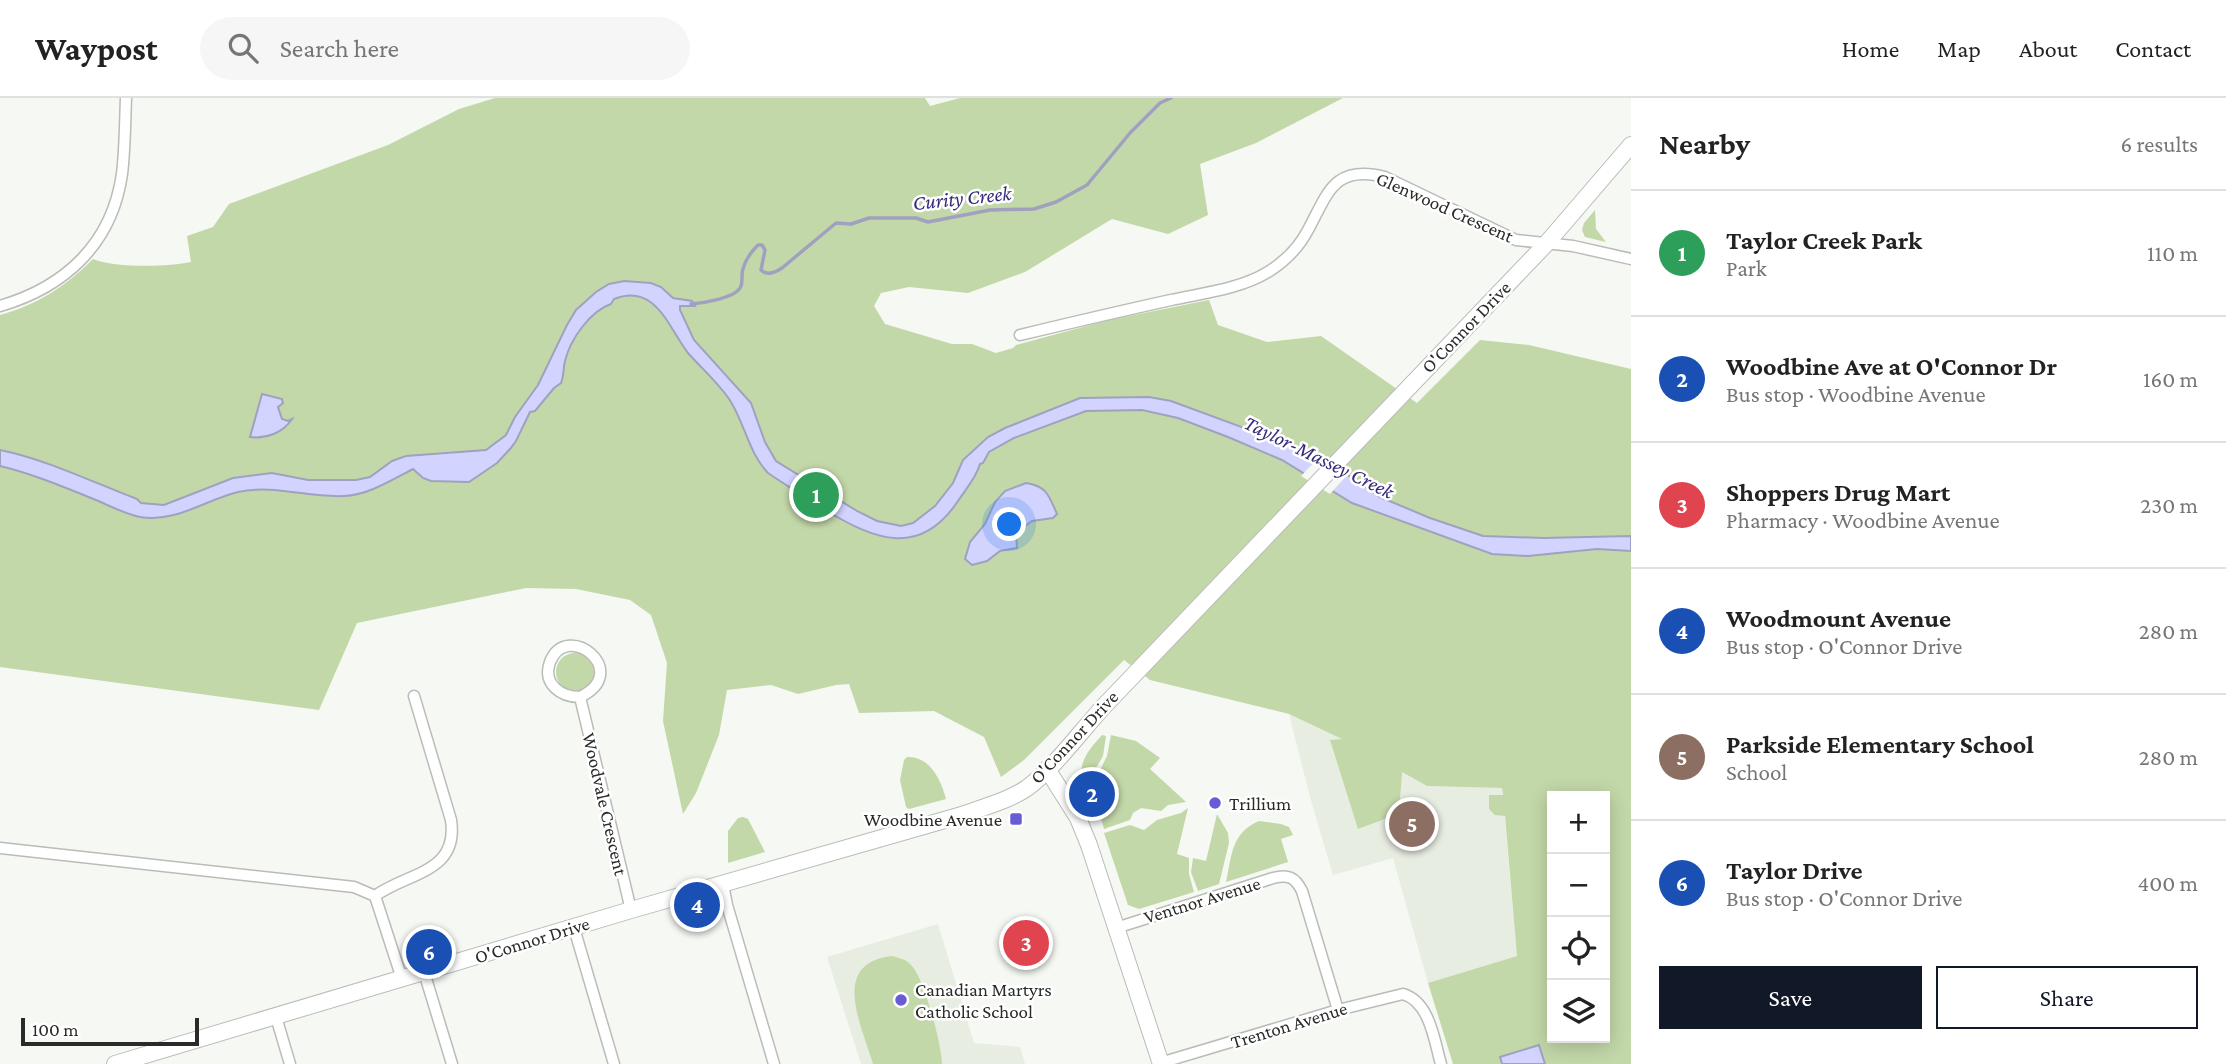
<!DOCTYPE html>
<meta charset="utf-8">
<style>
body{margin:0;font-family:"Crimson Pro",serif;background:#f6f6f6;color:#222}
.controls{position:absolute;right:21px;bottom:21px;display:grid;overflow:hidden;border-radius:0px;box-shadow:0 4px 18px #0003}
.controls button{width:63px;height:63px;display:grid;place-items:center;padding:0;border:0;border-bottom:2px solid #e0e0e0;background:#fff;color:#222;font:35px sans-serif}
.scale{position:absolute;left:21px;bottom:18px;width:178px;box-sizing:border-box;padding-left:7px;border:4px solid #2a2b29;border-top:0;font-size:19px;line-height:24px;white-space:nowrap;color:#2a2b29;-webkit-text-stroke:5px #fff;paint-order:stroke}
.you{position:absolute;left:1010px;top:427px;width:24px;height:24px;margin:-18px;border:5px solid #fff;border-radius:50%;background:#1a73e8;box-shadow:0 0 0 10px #1a73e833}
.badge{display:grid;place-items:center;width:46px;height:46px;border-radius:50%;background:#111827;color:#fff;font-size:23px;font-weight:700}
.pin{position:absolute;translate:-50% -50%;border:4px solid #fff;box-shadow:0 2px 7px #0006}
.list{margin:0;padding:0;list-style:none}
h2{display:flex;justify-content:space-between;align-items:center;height:91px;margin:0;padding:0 28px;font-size:30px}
h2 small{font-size:23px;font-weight:400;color:#767676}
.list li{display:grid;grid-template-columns:46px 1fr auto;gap:21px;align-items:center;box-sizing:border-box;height:126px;padding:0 28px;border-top:2px solid #e0e0e0}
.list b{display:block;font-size:26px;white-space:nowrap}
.list p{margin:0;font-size:23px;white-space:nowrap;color:#767676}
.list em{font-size:23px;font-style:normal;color:#767676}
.actions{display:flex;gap:14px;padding:21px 28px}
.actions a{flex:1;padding:16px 0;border:2px solid #111827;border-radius:0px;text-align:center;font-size:24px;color:#111827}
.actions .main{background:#111827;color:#fff}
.icon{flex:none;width:38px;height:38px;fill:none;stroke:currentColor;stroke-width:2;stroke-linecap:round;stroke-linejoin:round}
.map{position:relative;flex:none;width:1631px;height:966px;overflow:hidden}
header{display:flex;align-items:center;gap:42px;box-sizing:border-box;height:98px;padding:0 35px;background:#fff;border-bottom:2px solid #e0e0e0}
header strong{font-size:33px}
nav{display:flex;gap:38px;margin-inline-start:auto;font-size:24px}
.search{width:490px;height:63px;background:#f6f6f6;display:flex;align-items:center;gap:18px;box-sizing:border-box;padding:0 24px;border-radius:38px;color:#767676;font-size:26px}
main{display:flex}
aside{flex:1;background:#fff}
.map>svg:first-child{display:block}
</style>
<header>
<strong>Waypost</strong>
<div class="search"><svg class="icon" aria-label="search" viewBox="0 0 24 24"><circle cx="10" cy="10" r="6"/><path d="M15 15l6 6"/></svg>Search here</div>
<nav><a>Home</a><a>Map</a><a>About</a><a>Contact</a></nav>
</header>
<main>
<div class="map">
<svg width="1631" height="966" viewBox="0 0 1631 966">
<rect width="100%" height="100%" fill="#f5f8f3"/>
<g fill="#e8ede2">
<polygon points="1289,616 1345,642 1427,688 1502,690 1517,858 1428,885 1393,760 1333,777 1310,699"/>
<polygon points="938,826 974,945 1020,949 1025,966 861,966 827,859"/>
</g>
<g fill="#c3d8a9" fill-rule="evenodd">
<path d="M495 0H925L930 8 960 0H1343L1256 45 1200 66 1208 117 1168 136 1112 121 1025 174 968 195 909 189 881 195 874 208 885 226 952 246H972L996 255 1013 250 1016 247 1109 222 1209 202 1218 227 1267 244 1321 238 1417 305 1480 242 1529 247 1631 271V966H1453L1428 885 1517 858 1505 718 1495 717 1489 711V697H1503L1502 690 1427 688 1402 674C1399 720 1401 715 1358 731L1330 642 1342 641 1289 616 1150 582 1124 562 1024 662 1001 679 984 639 934 613 859 615 849 586 836 587 798 596 771 587 727 592 719 637 696 695 683 716 663 623 667 565 651 517 630 502 576 491 526 490 357 525 319 612 0 569V217C37 207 66 188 93 161 114 170 168 169 191 164L187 138 213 129 229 106 388 47 459 11ZM1552 698H1605V940H1552Z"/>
<polygon points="1595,112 1596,131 1606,144 1585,139 1582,132 1584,125"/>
<circle cx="575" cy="574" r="19"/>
<path d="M1102 637 1106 638 1103 658 1091 679 1086 680 1082 678C1079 662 1092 648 1102 637Z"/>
<polygon points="1111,637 1136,643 1160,660 1150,671 1186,704 1168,707 1161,713 1141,710 1133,715 1130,722 1104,731 1092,688 1107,658"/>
<path d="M907 659C930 658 941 682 946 701L909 711 906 709 900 682 904 662Z"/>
<polygon points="1188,710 1177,756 1189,760 1189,776 1194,794 1139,811 1128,807 1104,735 1130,727 1144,732 1157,722 1181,715"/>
<polygon points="1217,716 1228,735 1229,745 1219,786 1198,793 1191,774 1193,760 1206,763"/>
<polygon points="743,719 748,721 765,754 728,765 728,733 738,720"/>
<path d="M1259 723 1281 726 1289 729 1293 737 1281 741 1288 764 1226 784C1232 757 1231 735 1259 723Z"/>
<path d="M892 858C899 860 906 861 911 867 924 879 942 948 942 966H873C862 928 829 865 892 858Z"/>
</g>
<g fill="#d2d4ff" stroke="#a0a1bf" stroke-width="2">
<path d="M624 183 651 185 661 189 673 200 692 203 695 208H680V212L694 242 751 305 765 344 776 363 857 413 877 423 901 428 913 425 935 408 953 385 963 362 988 339 1005 330 1080 300 1149 299 1171 303 1320 358 1380 399 1430 420 1483 438 1543 440 1631 438V453L1597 451 1528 458 1492 456 1352 405 1282 362 1228 339 1178 320 1142 312 1086 313 1014 340 989 354 983 365 980 366C976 380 966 391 958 403 920 460 875 442 827 413 807 400 787 388 768 375 749 355 745 327 731 304 720 286 702 271 688 255 669 231 656 184 614 201L611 206C590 213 570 242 565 263 563 271 564 278 561 285L554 290 535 313 530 314 516 343 510 351 497 365 469 384 431 383 423 380 413 371C392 382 368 397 344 398 308 400 274 386 238 394 205 402 176 425 140 419 125 416 110 408 96 402 64 389 33 376 0 368V352C48 362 92 384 137 401L141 405 164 407 233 380 272 375 308 382H356L370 379 392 363 406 358 486 352 506 337 515 319 538 287 567 227 576 212 596 194 609 186Z"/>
<path d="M262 296 282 301 283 305 278 309 282 321 288 323 292 321C283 335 266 341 250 339Z"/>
<path d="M1026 385C1047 388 1049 398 1057 416L1053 420 1032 423 1016 435 1017 450 1000 453 987 463 972 467 965 461 970 444 985 426 995 404 1005 393Z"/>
<polygon points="1539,947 1545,966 1502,966 1500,959"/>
</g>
<polygon fill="#f5f8f3" points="1322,356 1350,374 1330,396 1301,378"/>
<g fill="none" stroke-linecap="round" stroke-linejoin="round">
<path stroke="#a0a1bf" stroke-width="3.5" d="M691 206C703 205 737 200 741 188 743 183 741 176 743 171 745 163 752 153 758 147H762L765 152 761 172C767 178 776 174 782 170L836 125 851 126 869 120H916L928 124 990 112 1034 111 1056 104 1087 87 1130 35 1160 5 1171 0"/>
<defs>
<g id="minor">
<path d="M0 208C65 189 112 146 122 76 125 51 125 25 126 0"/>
<path d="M1020 237C1070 225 1121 213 1171 202 1203 195 1240 191 1268 174 1284 164 1299 149 1308 132 1328 95 1334 66 1385 79L1516 142 1573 148 1631 161"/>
<path d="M580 599C561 599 542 586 550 564 567 521 633 574 580 599L631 812"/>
<polyline points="0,750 354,789 375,798 402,881"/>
<polyline points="723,786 727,807 774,966"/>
<path d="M375 798C408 774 459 775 451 722L414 598"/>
<polyline points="574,830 614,966"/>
<path d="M1116 830 1273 780C1288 776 1295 779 1302 793L1338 912"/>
<polyline points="424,874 452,966"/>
<polyline points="276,919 290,966"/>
<path d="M1160 965 1338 912 1403 896C1430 904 1434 942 1441 966"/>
</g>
<g id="secondary">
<polyline points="1047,671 1078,720 1089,747 1161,966"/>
<path d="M115 966 631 812 962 717C983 709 1008 703 1027 690 1055 669 1081 633 1105 607L1546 146 1631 47"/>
</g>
</defs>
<use href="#minor" stroke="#babcb7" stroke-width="13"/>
<use href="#secondary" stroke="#babcb7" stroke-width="18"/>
<use href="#minor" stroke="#fff" stroke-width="10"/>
<use href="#secondary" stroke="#fff" stroke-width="16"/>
</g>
<g fill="#675cd5" stroke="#fff" stroke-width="2.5">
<circle cx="1215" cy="705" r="7"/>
<rect x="1009" y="714" width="14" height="14" rx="3.5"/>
<circle cx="901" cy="902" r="7"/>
</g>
<g text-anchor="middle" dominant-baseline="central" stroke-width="5" stroke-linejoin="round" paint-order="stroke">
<g font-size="19" fill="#2a2b29" stroke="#fff">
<text transform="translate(1445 109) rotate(24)">Glenwood Crescent</text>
<text transform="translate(1466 229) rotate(-46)">O'Connor Drive</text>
<text transform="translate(1074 639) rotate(-47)">O'Connor Drive</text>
<text transform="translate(605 706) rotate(77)">Woodvale Crescent</text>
<text transform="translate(1202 802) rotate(-17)">Ventnor Avenue</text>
<text transform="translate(532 842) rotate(-17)">O'Connor Drive</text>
<text transform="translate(1289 927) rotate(-17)">Trenton Avenue</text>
</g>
<g font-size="19" fill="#2a2b29" stroke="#fff" text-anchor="start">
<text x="1229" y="705">Trillium</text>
<text x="1002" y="721" text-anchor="end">Woodbine Avenue</text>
<text x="915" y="891">Canadian Martyrs<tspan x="915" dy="22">Catholic School</tspan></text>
</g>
<g font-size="21" font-style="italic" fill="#352b79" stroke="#fff">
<text transform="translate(962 100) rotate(-6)">Curity Creek</text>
<text transform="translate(1319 359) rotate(26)">Taylor-Massey Creek</text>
</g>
</g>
</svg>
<div class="controls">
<button>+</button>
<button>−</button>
<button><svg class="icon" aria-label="locate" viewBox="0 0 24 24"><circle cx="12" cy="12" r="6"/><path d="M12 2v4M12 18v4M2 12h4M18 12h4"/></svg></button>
<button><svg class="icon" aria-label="layers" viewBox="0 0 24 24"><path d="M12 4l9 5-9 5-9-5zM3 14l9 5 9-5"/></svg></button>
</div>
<div class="scale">100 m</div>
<div class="you"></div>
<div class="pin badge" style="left:816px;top:397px;background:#2e9e5b">1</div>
<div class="pin badge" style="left:1092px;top:696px;background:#1a4fb4">2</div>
<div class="pin badge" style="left:1026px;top:845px;background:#e0444e">3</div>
<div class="pin badge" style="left:697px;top:807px;background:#1a4fb4">4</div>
<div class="pin badge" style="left:1412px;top:726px;background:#8d6e63">5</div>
<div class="pin badge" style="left:429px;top:854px;background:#1a4fb4">6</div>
</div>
<aside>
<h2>Nearby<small>6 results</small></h2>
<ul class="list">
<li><span class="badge" style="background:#2e9e5b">1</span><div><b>Taylor Creek Park</b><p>Park</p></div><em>110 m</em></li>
<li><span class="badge" style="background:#1a4fb4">2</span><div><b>Woodbine Ave at O'Connor Dr</b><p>Bus stop · Woodbine Avenue</p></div><em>160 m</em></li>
<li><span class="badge" style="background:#e0444e">3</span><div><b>Shoppers Drug Mart</b><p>Pharmacy · Woodbine Avenue</p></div><em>230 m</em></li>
<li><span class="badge" style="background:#1a4fb4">4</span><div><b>Woodmount Avenue</b><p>Bus stop · O'Connor Drive</p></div><em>280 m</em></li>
<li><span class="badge" style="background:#8d6e63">5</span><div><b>Parkside Elementary School</b><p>School</p></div><em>280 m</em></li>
<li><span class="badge" style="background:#1a4fb4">6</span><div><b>Taylor Drive</b><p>Bus stop · O'Connor Drive</p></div><em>400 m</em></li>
</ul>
<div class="actions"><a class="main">Save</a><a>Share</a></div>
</aside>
</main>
